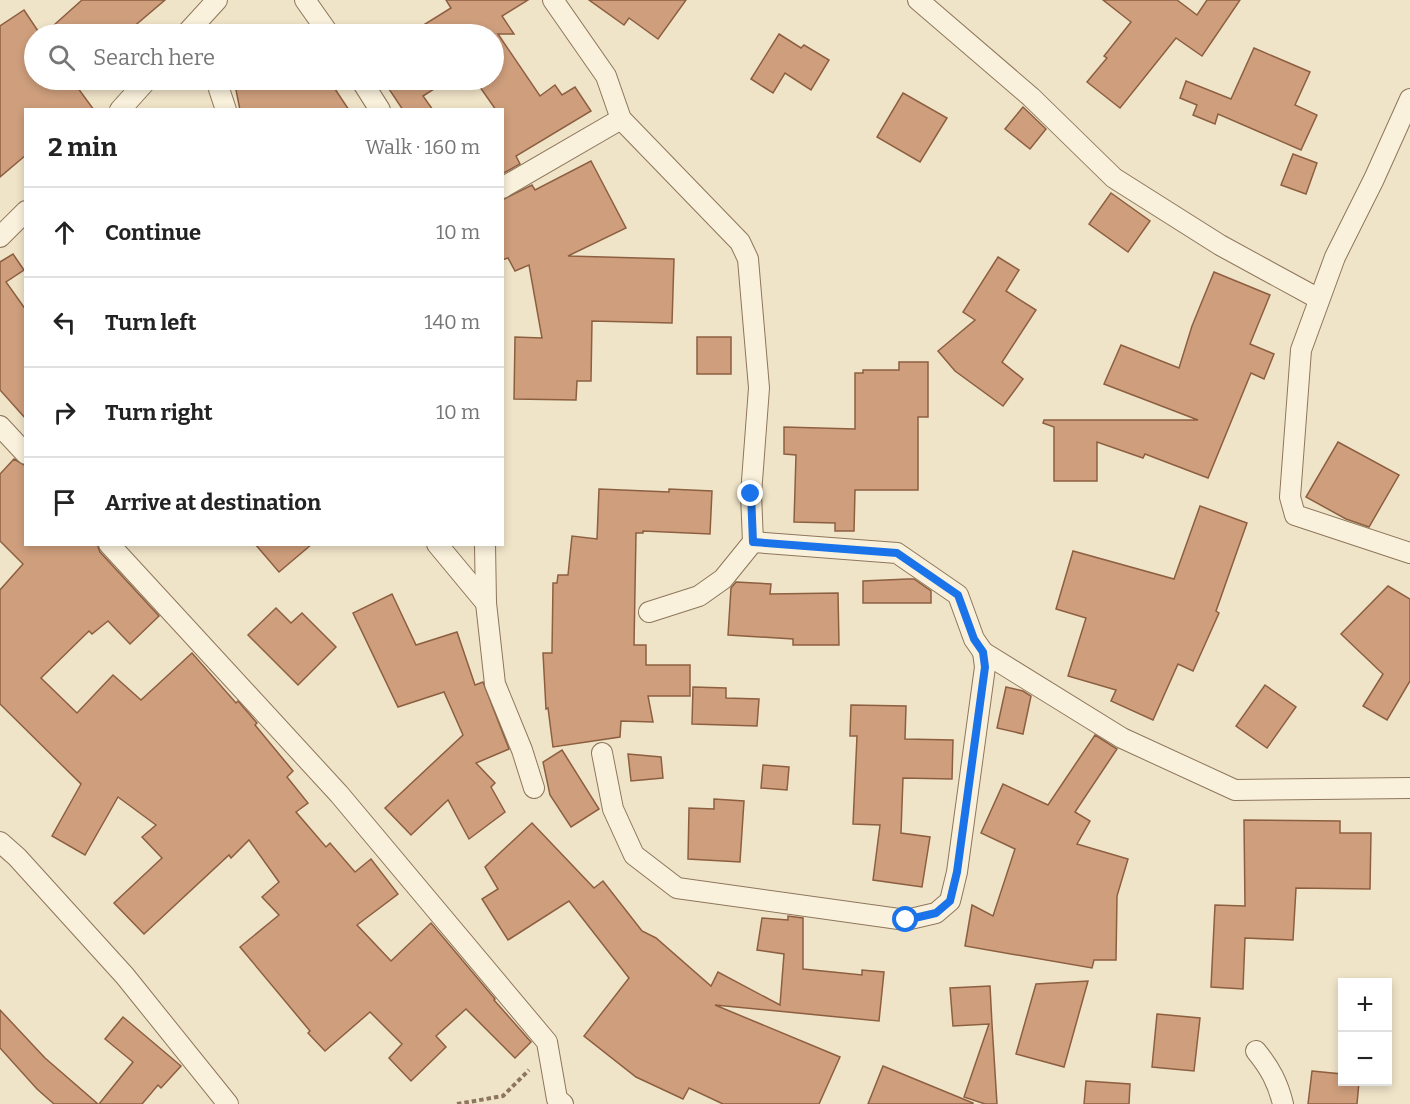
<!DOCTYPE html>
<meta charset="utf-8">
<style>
body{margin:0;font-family:Bitter,serif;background:#f6f6f6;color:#222}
.controls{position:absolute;right:18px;bottom:18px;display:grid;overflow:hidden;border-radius:0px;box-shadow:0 3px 9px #0003}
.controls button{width:54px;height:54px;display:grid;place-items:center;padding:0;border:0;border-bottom:2px solid #e0e0e0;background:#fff;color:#222;font:30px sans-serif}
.stop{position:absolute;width:18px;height:18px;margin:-14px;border:4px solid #1a73e8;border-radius:50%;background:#fff}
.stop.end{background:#1a73e8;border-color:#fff;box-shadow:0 2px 6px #0008}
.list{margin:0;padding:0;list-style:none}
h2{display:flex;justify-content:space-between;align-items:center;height:78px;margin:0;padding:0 24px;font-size:26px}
h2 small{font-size:20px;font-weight:400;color:#767676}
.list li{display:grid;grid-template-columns:39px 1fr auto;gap:18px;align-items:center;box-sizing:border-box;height:90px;padding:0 24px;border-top:2px solid #e0e0e0}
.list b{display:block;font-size:22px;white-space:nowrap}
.list em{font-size:20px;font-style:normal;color:#767676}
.icon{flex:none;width:33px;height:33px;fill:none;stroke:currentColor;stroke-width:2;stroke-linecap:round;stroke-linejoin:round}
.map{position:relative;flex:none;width:1410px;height:1104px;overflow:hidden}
.search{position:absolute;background:#fff;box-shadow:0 3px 9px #0003;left:24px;top:24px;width:480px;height:66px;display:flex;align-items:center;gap:15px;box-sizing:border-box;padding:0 21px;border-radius:33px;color:#767676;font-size:22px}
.panel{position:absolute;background:#fff;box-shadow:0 3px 9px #0003;left:24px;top:108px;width:480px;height:438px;border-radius:0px}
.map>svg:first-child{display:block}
</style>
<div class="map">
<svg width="1410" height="1104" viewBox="0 0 1410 1104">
<rect width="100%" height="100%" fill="#f0e4c8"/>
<g fill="#cf9f7d" stroke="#8d5f41" stroke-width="1.5">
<polygon points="82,0 165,0 125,34 44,34"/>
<polygon points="446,0 528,0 502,16 514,34 498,34 540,96 555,85 562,95 575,87 591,111 516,156 520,164 502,174 502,110 496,110 475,80 494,80 494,34 409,34 451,8"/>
<polygon points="589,0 686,0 658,39 629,18 624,25"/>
<polygon points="1103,0 1177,0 1197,15 1207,0 1240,0 1202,56 1176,38 1120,108 1087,82 1107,58 1104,56 1131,22"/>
<polygon points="24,10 40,34 34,34 34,80 72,80 94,110 26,110 26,155 0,177 0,26"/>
<polygon points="779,34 801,48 804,45 829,60 811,90 785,73 773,93 751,79"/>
<polygon points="1254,48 1310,72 1295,105 1317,115 1301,150 1218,114 1215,124 1193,115 1197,105 1180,98 1186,81 1231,99"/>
<polygon points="234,80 329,80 349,110 240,110"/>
<polygon points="383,80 448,80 423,96 433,110 403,110"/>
<polygon points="903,93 947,118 920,162 877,137"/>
<polygon points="1023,107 1046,129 1030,149 1005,129"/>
<polygon points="1293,154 1317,163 1306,194 1281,185"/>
<polygon points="591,161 626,228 568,256 674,259 672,323 592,321 591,381 577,381 576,400 514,399 515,337 542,338 529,265 515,271 508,258 502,260 502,200 532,185 535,190"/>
<polygon points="1111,193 1150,221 1128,252 1089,224"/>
<polygon points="13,254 24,270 6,282 26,310 26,419 0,390 0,262"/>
<polygon points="998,257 1019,270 1006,291 1036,310 1002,362 1023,379 1003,406 955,371 938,351 975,320 963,312"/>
<polygon points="1214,272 1270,295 1250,344 1274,354 1264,379 1251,373 1208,478 1145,454 1143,458 1097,442 1097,481 1054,481 1054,427 1043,423 1044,420 1198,420 1104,384 1121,345 1179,368 1192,326"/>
<rect x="697" y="337" width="34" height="37"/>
<polygon points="899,362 928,362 928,417 918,417 918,490 855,490 854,531 835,531 835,523 794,522 796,455 784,454 784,427 855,429 855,373 863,373 863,370 899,370"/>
<polygon points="1338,442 1399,475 1369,527 1346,519 1306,497"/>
<polygon points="14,459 26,466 26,544 97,544 100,552 159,616 130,644 108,621 92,634 89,631 41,678 77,713 113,675 141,700 192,653 236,703 238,701 257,723 255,725 293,771 287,777 308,803 296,812 326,847 330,843 355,872 371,859 398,894 357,925 391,961 431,923 495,999 494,1000 531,1042 515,1058 466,1009 436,1036 446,1047 411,1081 389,1058 402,1044 370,1012 325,1051 308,1033 310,1031 240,947 279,915 262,897 279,882 249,840 231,858 229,855 144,934 114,903 162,858 142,837 156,825 118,797 85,855 52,836 81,784 0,704 0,590 23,564 0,541 0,474"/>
<polygon points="599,489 669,492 669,489 712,491 710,534 643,531 643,533 636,533 634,645 646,645 646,665 690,665 690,696 648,696 653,722 621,721 620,737 553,747 548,708 546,709 543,653 552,653 553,583 557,583 558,575 568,575 572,536 597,539"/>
<polygon points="1200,506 1247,523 1216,611 1219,613 1193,671 1178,664 1153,720 1111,701 1116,690 1068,676 1086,618 1056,609 1073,551 1174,579"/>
<polygon points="255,544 312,544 279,572"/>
<polygon points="908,579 914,579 931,591 931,603 863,603 863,581"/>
<polygon points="736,582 771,584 770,594 838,593 839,645 793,645 793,639 728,635 731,588"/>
<polygon points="1388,586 1410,599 1410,681 1387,720 1363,706 1383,674 1341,634"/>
<polygon points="392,594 416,645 457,632 475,685 483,682 509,749 476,763 495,783 491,787 505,812 469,839 448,800 411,835 385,808 463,735 444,692 398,707 353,613"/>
<polygon points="276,608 291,623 302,613 336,647 298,685 248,635"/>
<polygon points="1265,685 1296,707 1267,748 1236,726"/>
<polygon points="693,687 726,688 726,698 759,699 757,726 692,724"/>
<polygon points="1006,687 1023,691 1031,696 1023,734 997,728"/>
<polygon points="851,705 906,706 905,739 953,740 952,779 903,778 901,833 930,837 922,887 873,880 880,825 853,824 857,736 850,736"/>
<polygon points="1095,735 1117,749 1075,812 1090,821 1077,844 1128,859 1117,896 1116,960 1094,960 1092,968 965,946 972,905 993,916 1015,849 981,833 1003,784 1048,805"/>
<polygon points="562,750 599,809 571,827 550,795 543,762"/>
<polygon points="628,754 661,757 663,778 631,781"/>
<polygon points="763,765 789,767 787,790 761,788"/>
<polygon points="714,799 744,801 740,862 688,859 689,808 714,809"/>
<polygon points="1244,820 1340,821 1340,833 1371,833 1370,889 1296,888 1293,940 1245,938 1243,989 1211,987 1215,905 1245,906"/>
<polygon points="532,823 594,888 603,881 642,931 656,938 711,986 718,972 780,1005 784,954 757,950 762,918 788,920 788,916 803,918 803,969 862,975 862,970 884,972 879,1021 715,1005 840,1057 819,1104 723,1104 689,1088 683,1099 636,1077 584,1036 629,978 569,901 508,940 482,899 498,889 485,867"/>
<polygon points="1088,981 1064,1067 1016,1054 1036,984"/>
<polygon points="990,986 992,1024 997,1104 985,1104 964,1097 989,1024 953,1026 950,988"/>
<polygon points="0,1010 45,1058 98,1104 54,1104 37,1089 0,1048"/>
<polygon points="1157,1014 1200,1018 1194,1071 1152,1067"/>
<polygon points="123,1017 181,1066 161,1088 158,1085 142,1104 99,1104 133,1062 105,1039"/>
<polygon points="883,1066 973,1103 973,1104 868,1104"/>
<polygon points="1312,1071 1342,1074 1342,1082 1359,1082 1357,1104 1308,1104"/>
<polygon points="1086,1081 1130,1084 1129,1104 1084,1104"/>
</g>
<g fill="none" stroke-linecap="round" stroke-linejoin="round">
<defs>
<g id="minor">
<polyline points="305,0 329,34"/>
<polyline points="553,0 606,76 621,119 740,242 748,259 759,388 751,494 753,542 723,579 699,596 649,612"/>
<polyline points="918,0 1031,97 1114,178 1220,245 1319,299"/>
<polyline points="186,34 217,0"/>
<polyline points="216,80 226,110"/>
<polyline points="361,80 380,110"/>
<polyline points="1410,99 1374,179 1335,257 1301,350 1290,497 1295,515 1410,553"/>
<polyline points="120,110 147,80"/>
<polyline points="502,188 621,119"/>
<polyline points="0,237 26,211"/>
<polyline points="0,426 26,454"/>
<polyline points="753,542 897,553 958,595 974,639 983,652 1122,738 1235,790 1410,788"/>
<polyline points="109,544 339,794 547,1042 557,1099 563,1104"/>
<polyline points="437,544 486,603"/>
<polyline points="485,544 486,603 495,684 522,750 534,788"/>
<polyline points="602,753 613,809 634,855 677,888 906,920 936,913 950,901 957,872 985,667 983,652"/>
<polyline points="0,842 17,857 125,976 228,1104"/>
<path d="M1256 1051C1270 1068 1278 1083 1283 1104"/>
</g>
</defs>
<use href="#minor" stroke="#8d765c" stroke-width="22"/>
<polyline stroke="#8d765c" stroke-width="4" stroke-dasharray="4.5 3" stroke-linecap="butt" points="457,1104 503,1096 529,1070"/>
<use href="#minor" stroke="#faf1dc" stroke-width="20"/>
</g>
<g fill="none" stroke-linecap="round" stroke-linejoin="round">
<polyline stroke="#1a73e8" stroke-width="8" points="751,494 753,542 897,553 958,595 974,639 983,652 985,667 957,872 950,901 936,913 906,920"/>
</g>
</svg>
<div class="controls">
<button>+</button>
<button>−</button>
</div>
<div class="stop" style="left:906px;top:920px"></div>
<div class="stop end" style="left:751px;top:494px"></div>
<div class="search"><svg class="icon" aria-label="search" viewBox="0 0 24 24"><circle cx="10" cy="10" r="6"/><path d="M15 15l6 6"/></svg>Search here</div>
<section class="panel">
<h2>2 min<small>Walk · 160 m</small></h2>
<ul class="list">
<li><svg class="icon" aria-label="ahead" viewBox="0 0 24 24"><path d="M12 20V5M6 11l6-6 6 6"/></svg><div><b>Continue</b></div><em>10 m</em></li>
<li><svg class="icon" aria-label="left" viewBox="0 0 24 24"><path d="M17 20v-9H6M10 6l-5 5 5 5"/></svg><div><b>Turn left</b></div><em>140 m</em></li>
<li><svg class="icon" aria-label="right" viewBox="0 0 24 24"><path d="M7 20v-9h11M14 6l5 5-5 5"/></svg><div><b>Turn right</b></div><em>10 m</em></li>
<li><svg class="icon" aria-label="arrive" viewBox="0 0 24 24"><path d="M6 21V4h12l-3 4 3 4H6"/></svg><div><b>Arrive at destination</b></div></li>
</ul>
</section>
</div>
